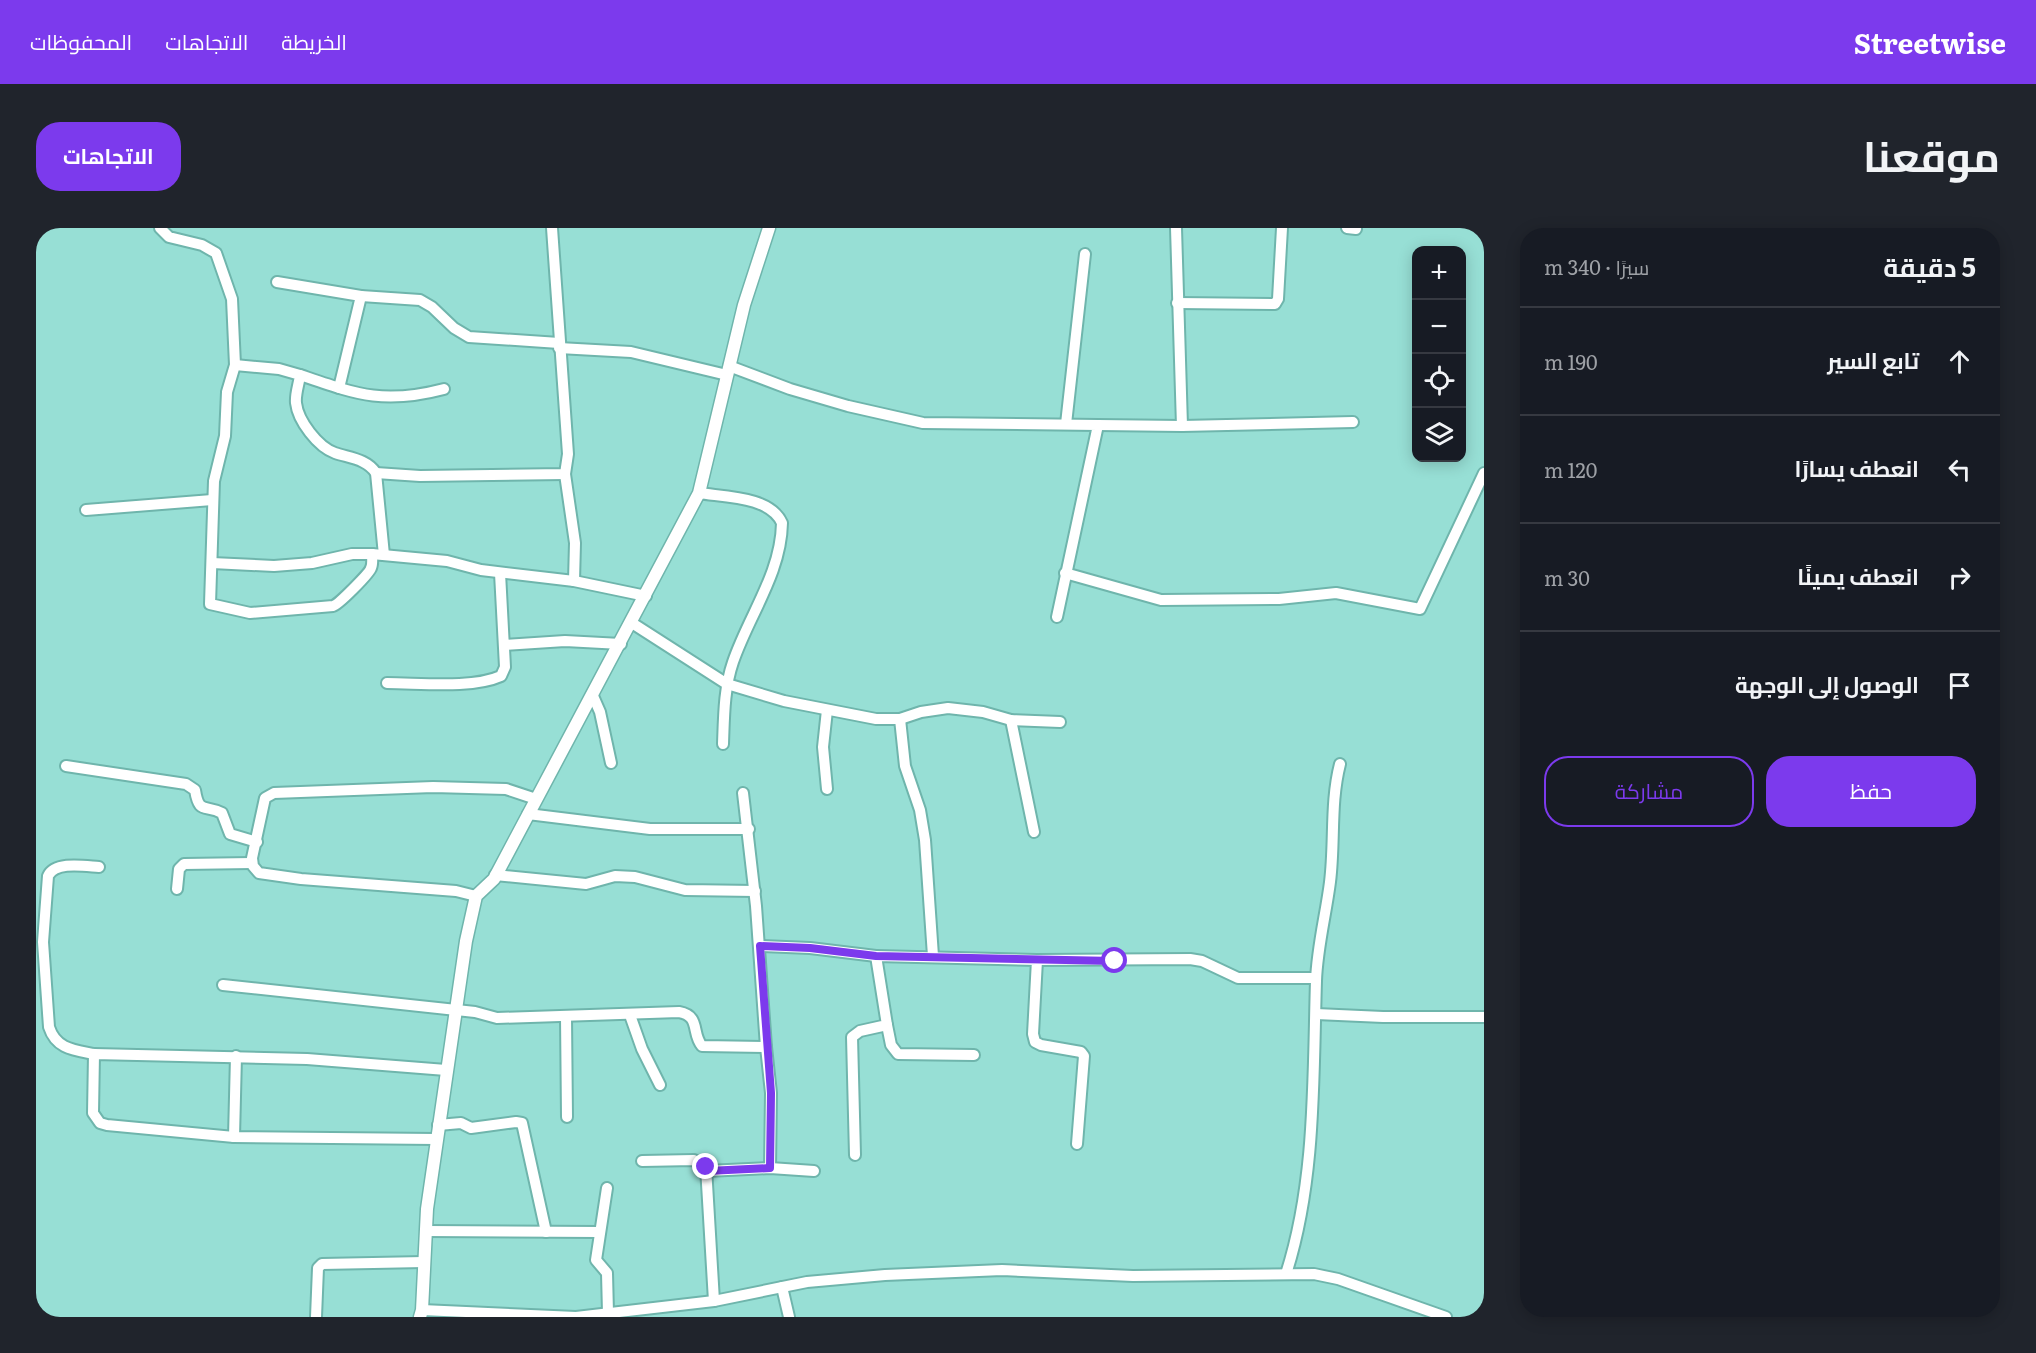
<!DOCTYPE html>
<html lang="ar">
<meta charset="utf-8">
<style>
body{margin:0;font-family:Literata,Cairo,serif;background:#20242c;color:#f1f3f6;direction:rtl}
.controls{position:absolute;right:18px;top:18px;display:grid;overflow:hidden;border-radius:12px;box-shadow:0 3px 15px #0003}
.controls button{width:54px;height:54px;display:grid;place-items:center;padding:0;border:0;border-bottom:2px solid #363941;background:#171b24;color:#f1f3f6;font:30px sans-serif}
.stop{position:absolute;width:18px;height:18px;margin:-14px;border:4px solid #7c3aed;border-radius:50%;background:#fff}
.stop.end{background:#7c3aed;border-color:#fff;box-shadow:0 2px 6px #0008}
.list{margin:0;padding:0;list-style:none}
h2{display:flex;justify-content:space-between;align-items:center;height:78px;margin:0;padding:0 24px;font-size:26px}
h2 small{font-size:20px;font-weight:400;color:#9ea1a6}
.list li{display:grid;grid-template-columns:39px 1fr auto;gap:18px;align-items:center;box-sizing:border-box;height:108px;padding:0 24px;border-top:2px solid #363941}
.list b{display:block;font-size:22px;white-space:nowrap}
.list em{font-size:20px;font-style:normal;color:#9ea1a6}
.actions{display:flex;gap:12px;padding:18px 24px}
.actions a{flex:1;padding:14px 0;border:2px solid #7c3aed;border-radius:24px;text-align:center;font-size:21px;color:#7c3aed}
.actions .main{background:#7c3aed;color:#fff}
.icon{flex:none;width:33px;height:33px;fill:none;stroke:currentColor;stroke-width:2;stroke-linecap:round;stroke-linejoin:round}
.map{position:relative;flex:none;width:1448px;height:1089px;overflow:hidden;direction:ltr;border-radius:24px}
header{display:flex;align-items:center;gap:36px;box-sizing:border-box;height:84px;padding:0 30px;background:#7c3aed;color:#fff}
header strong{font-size:28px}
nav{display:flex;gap:33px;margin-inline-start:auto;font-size:21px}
.intro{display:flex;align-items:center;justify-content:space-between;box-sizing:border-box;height:144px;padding:0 36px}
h1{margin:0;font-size:42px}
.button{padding:15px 27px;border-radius:24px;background:#7c3aed;color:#fff;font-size:21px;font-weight:700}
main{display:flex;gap:36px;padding:0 36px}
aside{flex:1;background:#171b24;border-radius:24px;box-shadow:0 3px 15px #0003}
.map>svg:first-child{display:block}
</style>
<header>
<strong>Streetwise</strong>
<nav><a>الخريطة</a><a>الاتجاهات</a><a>المحفوظات</a></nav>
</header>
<div class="intro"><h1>موقعنا</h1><a class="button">الاتجاهات</a></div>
<main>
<aside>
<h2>5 دقيقة<small>سيرًا · 340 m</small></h2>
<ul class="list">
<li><svg class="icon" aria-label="ahead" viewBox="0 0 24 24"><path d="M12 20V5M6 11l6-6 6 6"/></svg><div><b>تابع السير</b></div><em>190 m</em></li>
<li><svg class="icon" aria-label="left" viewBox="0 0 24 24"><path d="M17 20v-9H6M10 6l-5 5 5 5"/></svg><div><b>انعطف يسارًا</b></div><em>120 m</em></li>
<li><svg class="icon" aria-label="right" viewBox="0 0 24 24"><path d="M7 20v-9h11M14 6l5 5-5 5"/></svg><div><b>انعطف يمينًا</b></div><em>30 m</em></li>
<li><svg class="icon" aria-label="arrive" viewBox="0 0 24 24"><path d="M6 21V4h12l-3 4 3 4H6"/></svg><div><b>الوصول إلى الوجهة</b></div></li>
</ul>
<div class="actions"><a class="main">حفظ</a><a>مشاركة</a></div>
</aside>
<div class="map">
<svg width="1448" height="1089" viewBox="0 0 1448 1089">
<rect width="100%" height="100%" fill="#97dfd5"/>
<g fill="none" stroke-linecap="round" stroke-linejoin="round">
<defs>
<g id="minor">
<path d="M124 0 133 9 166 17 180 25 196 71 199 137 191 164 189 208 178 253 174 376 214 385 297 378C302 377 334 345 335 340 337 336 336 331 336 326"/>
<polyline points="1140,0 1146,198"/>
<polyline points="1311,0 1320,1"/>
<polyline points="241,54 325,68 303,160"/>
<polyline points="325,68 384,72 396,79 418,100 433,109 523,115"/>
<polyline points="1141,75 1239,76 1242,71 1246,0"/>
<polyline points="523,120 595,124 691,147"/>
<path d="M199 137 243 141 264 147C263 156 259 166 260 175 262 193 282 219 299 225 314 230 331 231 340 245L348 327"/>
<polyline points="693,138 754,161 812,178 887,195 1062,197 1021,389"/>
<path d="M264 147C320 166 347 177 408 161"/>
<polyline points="1030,196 1049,26"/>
<polyline points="1062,197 1146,198 1317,194"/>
<polyline points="340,245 384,248 529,246 532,226 516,0"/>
<polyline points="529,246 539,315 538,353"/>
<path d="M663 265C688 269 734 268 746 295 745 346 713 387 697 434 688 460 688 488 687 516"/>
<polyline points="50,282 176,272"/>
<polyline points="176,335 238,338 276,335 316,326 336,326 411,333 445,342 538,353 610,368"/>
<polyline points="1029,345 1125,372 1243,371 1300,365 1384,381 1448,245"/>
<polyline points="596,395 691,456 748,473 840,491 864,491 885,484 912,480 947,484 975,492 1024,494"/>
<polyline points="468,417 529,413 585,416"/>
<path d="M351 455C384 455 436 461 465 448L469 439 464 345"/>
<polyline points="557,468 564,484 575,535"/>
<polyline points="864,491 869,538 884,582 889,612 897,728"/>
<polyline points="975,492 998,604"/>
<path d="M30 538 150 556 159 562C163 587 169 576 186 585L194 606 221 614"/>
<polyline points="791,561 787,519 791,482"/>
<polyline points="492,586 614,601 713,601"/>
<polyline points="459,647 550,656 579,648 599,649 649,662 719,663"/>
<polyline points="141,661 143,641 148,636 216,635"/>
<polyline points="440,668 420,663 265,651 223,645 217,638 216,630 229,570 238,565 397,559 470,561 500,571"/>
<polyline points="724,718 774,720 840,728"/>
<polyline points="1001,732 1154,731 1166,733 1202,750 1280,750"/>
<path d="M187 757 439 784 461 790 643 784C665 788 655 805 666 818L730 819 720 678 707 565"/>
<polyline points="1280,786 1347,789 1448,789"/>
<polyline points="594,787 606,821 624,857"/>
<polyline points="530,789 531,889"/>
<polyline points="851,797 855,817 862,826 938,827"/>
<polyline points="730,819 735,865 734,940"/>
<path d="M58 826C38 822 20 821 13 799L7 714 12 648C19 633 48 638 63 639"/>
<polyline points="402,897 425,895 435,900 480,894 486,895 510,1004"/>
<polyline points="198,909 200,828"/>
<polyline points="400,911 198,909 71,897 64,895 57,885 58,826 271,831 410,842"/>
<polyline points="819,927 816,809 824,803 851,797 840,728 1001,732 997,806 999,814 1005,817 1045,824 1048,828 1041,916"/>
<polyline points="606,933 658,932 670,939 678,1073"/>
<polyline points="671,943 734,940 778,943"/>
<polyline points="571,960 560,1032 571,1045 572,1085"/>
<polyline points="390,1003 563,1004"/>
<path d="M1250 1046C1280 953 1277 850 1280 753 1281 720 1290 686 1294 654 1299 614 1294 575 1304 536"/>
<polyline points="746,1059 753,1089"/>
<polyline points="386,1082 540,1089"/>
<polyline points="280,1089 282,1040 286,1036 388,1034"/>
<polyline points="540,1089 678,1073 771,1054 849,1047 966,1042 1097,1048 1278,1046 1302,1051 1410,1089"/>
</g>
<polyline id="tertiary" points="384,1089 386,1082 391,981 430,713 440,668 458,651 663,265 708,77 733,0"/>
</defs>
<use href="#minor" stroke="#6fb5ac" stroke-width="14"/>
<use href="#tertiary" stroke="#6fb5ac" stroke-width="15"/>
<use href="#minor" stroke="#fff" stroke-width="10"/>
<use href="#tertiary" stroke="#fff" stroke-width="12"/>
</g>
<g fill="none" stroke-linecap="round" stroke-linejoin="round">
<polyline stroke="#7c3aed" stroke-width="8" points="670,939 671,943 734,940 735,865 724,718 774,720 840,728 1079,733"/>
</g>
</svg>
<div class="controls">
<button>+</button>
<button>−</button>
<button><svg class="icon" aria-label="locate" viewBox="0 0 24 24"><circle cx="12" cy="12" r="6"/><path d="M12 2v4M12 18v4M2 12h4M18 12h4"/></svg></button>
<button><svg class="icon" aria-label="layers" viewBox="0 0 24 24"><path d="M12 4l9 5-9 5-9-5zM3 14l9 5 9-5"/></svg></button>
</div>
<div class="stop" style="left:1079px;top:733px"></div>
<div class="stop end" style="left:670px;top:939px"></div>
</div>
</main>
